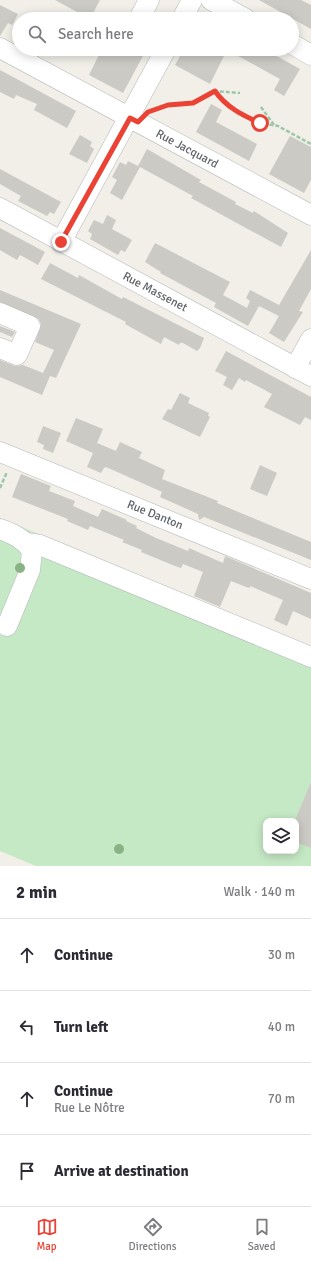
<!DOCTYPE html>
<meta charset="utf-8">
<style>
body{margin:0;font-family:Signika,sans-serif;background:#f7f7f7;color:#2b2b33}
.controls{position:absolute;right:12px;bottom:12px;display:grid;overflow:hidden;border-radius:8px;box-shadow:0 2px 10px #0003}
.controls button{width:36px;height:36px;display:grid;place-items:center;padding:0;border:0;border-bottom:1px solid #e1e1e2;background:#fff;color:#2b2b33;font:20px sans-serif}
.stop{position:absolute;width:12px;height:12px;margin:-9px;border:3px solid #ea4335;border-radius:50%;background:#fff}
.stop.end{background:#ea4335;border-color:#fff;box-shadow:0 1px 4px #0008}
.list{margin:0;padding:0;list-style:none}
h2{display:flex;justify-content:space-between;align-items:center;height:52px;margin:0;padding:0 16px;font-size:17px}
h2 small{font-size:13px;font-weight:400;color:#7c7c81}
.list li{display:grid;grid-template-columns:26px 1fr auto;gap:12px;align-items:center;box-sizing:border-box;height:72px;padding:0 16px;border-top:1px solid #e1e1e2}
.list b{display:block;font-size:15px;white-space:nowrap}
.list p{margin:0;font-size:13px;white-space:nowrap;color:#7c7c81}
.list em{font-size:13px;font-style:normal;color:#7c7c81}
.icon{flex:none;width:22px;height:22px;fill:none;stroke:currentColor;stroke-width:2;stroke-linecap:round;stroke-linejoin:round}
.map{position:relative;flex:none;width:311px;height:866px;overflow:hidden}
.search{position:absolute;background:#fff;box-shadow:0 2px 10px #0003;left:12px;right:12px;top:12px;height:44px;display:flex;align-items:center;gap:10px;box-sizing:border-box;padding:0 14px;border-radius:22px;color:#7c7c81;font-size:15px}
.sheet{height:340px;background:#fff}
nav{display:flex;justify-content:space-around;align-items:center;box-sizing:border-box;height:56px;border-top:1px solid #e1e1e2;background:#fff;font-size:11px;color:#7c7c81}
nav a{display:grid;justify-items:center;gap:2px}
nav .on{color:#ea4335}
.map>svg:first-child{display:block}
</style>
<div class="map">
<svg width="311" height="866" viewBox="0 0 311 866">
<rect width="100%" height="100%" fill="#f1efe8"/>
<path fill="#c5e8c5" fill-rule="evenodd" d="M0 518 311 647V866H36L0 851ZM266 821H296V851H266Z"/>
<g fill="#cccac5">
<polygon points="55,0 100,0 90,19"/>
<polygon points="259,0 301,0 311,5 311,29"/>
<polygon points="0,5 18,14 12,25 8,23 0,36"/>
<polygon points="102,49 135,49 144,54 123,93 89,75"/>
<polygon points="184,49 264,49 300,69 284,96 274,90 280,79 227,50 210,84 175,65"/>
<polygon points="0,70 76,111 67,128 34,110 37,104 16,95 14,99 0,92"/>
<polygon points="211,104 222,110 216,122 257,144 249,161 196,132"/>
<polygon points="80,135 92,142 90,146 94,149 87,163 69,154"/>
<polygon points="290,136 311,147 311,180 304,193 269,174"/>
<polygon points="147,149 201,180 199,182 236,202 235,204 253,213 254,211 288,233 281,247 191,198 193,196 140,167 122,200 110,193 117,180 112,177 120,162 126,165 128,161 138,166"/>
<polygon points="0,169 61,202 54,214 50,212 47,216 18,201 21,196 0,184"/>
<polygon points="107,215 116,220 112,229 132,240 125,252 121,250 118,255 90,239 92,234 88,231 94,220 103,224"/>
<polygon points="0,228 45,252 38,265 20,255 17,260 0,250"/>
<polygon points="155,243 230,282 223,295 247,308 250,301 246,298 250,290 279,305 311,250 311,289 299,311 303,312 284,342 269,333 279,316 259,306 248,326 214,307 216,303 160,273 161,272 145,262"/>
<polygon points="50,263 78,278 79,275 122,299 123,297 204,338 200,348 197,351 183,343 180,343 179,345 164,337 161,344 125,324 126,322 41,279"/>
<polygon points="0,290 81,324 56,378 50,376 42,395 0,377 0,360 15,366 23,365 43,373 54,350 35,342 41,325 39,319 0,302"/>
<polygon points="0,326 15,332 12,337 0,332"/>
<polygon points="226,351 311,397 311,420 305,417 300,425 264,407 272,394 246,380 245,382 239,378 232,390 223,385 227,377 215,371"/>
<polygon points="180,393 190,398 188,403 209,413 208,416 210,417 200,437 162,419 168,409 171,410"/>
<polygon points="76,418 103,429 97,443 116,451 120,442 142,452 139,458 165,470 162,479 218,501 217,503 248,516 311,542 311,560 204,517 199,520 198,514 160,497 162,492 106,467 104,468 101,473 87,467 93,453 66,441"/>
<polygon points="43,426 61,433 53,453 43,449 44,445 37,442"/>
<polygon points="260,465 277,473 267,496 250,489"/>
<polygon points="21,474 51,486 49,491 75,501 73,506 98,517 102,509 127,520 126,521 137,526 136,528 156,538 188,551 189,548 223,563 225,556 311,593 311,619 293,611 287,626 274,620 283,600 250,586 250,588 246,587 231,581 220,607 194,596 203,572 183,564 181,568 175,566 141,552 142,550 122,542 124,540 90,526 88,530 67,521 68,519 12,497"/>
<polygon points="311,782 311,848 296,842 296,818"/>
</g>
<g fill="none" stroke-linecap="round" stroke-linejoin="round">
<defs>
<g id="minor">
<polyline points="211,0 246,19"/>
<polyline points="139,19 149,0"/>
<polyline points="182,19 192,0"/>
<polyline points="292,44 311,55"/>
<polyline points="0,48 311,215"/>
<polyline points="0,208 311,376"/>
<polyline points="61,242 166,49"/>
<polyline points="0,313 30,326 17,355 0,348"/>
<polyline points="295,368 311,339"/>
<polyline points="0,452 311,579"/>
<path d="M0 529C14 534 24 539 32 551L30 570 7 626"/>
<polyline points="27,543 40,545 311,657"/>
</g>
</defs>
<use href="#minor" stroke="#b5b8bc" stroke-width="21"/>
<g stroke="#9cc7a9" stroke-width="2.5" stroke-dasharray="4 2" stroke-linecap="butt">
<polyline points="215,91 221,100 239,114 260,123 278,126 311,144"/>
<polyline points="261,107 274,125"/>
<polyline points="152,111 168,105 193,103 215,91 240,93"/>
<polyline points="0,488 7,472"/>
</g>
<use href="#minor" stroke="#fff" stroke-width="20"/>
</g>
<g fill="#89b387">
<circle cx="20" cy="568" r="5"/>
<circle cx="119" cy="849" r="5"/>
</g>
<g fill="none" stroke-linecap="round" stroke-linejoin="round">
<path stroke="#ea4335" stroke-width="5" d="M61 242 130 118 138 122 148 112 168 105 193 103 215 91C226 107 242 115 260 123"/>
</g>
<g text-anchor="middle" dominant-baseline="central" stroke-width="3" stroke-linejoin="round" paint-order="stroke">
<g font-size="12" fill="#5f6368" stroke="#fff">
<text transform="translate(187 149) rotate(28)">Rue Jacquard</text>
<text transform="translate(155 292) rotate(28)">Rue Massenet</text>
<text transform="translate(155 515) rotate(22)">Rue Danton</text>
</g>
</g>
</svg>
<div class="controls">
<button><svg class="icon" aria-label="layers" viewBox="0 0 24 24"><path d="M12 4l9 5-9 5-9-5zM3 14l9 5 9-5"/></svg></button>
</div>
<div class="stop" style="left:260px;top:123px"></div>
<div class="stop end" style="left:61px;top:242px"></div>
<div class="search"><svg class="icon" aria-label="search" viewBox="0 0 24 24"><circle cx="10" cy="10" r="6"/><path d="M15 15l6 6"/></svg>Search here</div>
</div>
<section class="sheet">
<h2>2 min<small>Walk · 140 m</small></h2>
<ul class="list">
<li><svg class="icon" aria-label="ahead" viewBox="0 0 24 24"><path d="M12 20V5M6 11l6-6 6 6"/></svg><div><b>Continue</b></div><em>30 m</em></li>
<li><svg class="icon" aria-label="left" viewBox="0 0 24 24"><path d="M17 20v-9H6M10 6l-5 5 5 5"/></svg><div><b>Turn left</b></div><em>40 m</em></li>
<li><svg class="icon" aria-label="ahead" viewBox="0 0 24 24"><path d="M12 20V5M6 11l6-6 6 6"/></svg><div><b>Continue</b><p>Rue Le Nôtre</p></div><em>70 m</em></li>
<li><svg class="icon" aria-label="arrive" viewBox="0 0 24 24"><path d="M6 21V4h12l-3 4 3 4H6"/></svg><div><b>Arrive at destination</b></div></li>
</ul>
</section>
<nav>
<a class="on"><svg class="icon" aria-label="map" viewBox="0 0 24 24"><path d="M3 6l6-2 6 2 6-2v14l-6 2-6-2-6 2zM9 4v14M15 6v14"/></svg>Map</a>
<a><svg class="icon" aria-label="directions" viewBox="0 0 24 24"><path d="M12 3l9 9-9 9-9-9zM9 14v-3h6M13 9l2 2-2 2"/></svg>Directions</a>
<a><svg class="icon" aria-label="saved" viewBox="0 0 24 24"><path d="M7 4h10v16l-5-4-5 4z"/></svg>Saved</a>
</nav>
